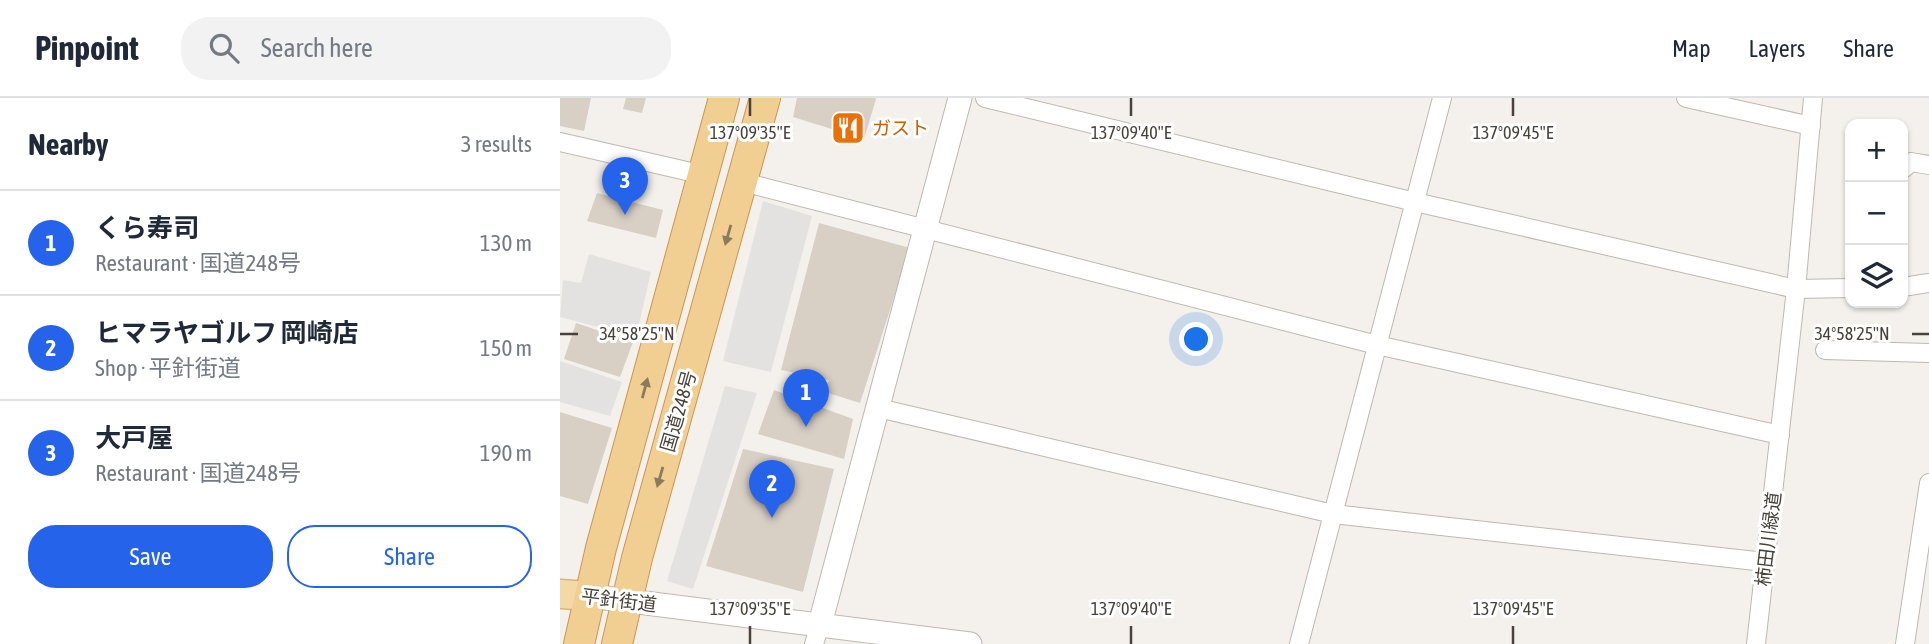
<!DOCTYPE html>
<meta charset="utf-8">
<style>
body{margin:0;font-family:"Asap Condensed","Noto Sans JP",sans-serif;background:#f2f2f3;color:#1f2937}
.controls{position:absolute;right:21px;top:21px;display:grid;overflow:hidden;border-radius:14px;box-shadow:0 2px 5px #0004}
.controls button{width:63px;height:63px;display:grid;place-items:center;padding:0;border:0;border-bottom:2px solid #e0e1e3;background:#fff;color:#1f2937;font:35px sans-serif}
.you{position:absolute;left:637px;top:242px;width:24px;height:24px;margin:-18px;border:5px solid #fff;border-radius:50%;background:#1a73e8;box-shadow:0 0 0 10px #1a73e833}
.badge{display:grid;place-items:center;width:46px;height:46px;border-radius:50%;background:#2563eb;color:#fff;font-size:23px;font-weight:700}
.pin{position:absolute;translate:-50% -58px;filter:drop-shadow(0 2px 4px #0008)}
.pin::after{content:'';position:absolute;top:37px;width:24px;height:21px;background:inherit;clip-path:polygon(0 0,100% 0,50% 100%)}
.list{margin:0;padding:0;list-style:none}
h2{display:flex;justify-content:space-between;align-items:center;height:91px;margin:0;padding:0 28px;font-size:30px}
h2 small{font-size:23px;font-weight:400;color:#747a83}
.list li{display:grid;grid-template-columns:46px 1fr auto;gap:21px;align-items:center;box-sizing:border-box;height:105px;padding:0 28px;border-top:2px solid #e0e1e3}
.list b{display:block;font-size:26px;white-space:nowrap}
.list p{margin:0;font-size:23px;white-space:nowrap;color:#747a83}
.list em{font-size:23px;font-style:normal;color:#747a83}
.actions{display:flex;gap:14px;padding:21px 28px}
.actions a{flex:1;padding:16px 0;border:2px solid #2563eb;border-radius:28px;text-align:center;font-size:24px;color:#2563eb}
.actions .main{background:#2563eb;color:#fff}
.icon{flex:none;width:38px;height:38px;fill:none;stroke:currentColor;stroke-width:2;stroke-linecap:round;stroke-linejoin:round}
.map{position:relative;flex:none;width:1369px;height:546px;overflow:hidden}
header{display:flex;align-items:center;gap:42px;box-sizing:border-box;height:98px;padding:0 35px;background:#fff;border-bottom:2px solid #e0e1e3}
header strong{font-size:33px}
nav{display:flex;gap:38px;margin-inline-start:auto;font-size:24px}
.search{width:490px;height:63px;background:#f2f2f3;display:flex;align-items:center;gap:18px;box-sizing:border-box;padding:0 24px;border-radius:28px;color:#747a83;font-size:26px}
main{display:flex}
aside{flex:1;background:#fff}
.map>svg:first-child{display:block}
</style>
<header>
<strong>Pinpoint</strong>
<div class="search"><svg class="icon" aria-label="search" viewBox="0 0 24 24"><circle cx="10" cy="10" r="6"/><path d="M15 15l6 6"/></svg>Search here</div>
<nav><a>Map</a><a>Layers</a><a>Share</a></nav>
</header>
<main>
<aside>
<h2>Nearby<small>3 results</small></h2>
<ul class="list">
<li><span class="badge">1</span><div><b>くら寿司</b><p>Restaurant · 国道248号</p></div><em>130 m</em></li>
<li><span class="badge">2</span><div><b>ヒマラヤゴルフ 岡崎店</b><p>Shop · 平針街道</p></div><em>150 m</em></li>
<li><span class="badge">3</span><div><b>大戸屋</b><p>Restaurant · 国道248号</p></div><em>190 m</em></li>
</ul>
<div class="actions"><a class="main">Save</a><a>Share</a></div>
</aside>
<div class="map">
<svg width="1369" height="546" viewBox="0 0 1369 546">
<rect width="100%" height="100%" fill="#f4f1ec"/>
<g fill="#e4e2e0">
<polygon points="203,103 252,118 211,274 163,263"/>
<polygon points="29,156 91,174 76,239 0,219 3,182 21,185"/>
<polygon points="0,263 62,284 50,318 0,304"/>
<polygon points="165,288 197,295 133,491 107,483"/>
</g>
<g fill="#d8cfc5">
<polygon points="0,0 31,0 24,33 0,28"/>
<polygon points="66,0 86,0 82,15 63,11"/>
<polygon points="237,0 315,0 316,1 304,41 233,19"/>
<polygon points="37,95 103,112 96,140 27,123"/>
<polygon points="259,125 350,150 300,305 265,294 269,282 221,272"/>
<polygon points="16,225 73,244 60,279 4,261"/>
<polygon points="214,292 293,321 284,361 198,336"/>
<polygon points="0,314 52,330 28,406 0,398"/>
<polygon points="183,351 274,371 243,494 146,468"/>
</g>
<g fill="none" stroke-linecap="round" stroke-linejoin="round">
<defs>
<g id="minor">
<polyline points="425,0 855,104 1236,191 1290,190"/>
<polyline points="1126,0 1251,28"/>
<polyline points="0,44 144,77"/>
<polyline points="1343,71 1351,64 1369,67"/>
<polyline points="183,84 817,247 1220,337"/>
<polyline points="1343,189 1369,185"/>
<polyline points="1265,252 1369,255"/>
<polyline points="318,310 773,416 1205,464"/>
<polyline points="254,546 260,526"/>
<polyline points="739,546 882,0"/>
<polyline points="1196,546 1236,191 1253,0"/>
<polyline points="1345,546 1369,385"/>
</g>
<g id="tertiary">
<polyline points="30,498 410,546"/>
<polyline points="260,526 400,0"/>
</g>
<polyline id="primary" points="0,496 30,498"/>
<g id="trunk">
<polyline points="19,546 41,450 164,0"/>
<polyline points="57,546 77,460 205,0"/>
</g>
</defs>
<use href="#minor" stroke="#bfb8af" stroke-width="20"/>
<use href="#tertiary" stroke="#bfb8af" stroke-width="25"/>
<use href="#primary" stroke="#d7b577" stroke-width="31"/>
<use href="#trunk" stroke="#cd964d" stroke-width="32"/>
<use href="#minor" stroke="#fff" stroke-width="18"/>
<use href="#tertiary" stroke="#fff" stroke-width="23"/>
<use href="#primary" stroke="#f4d9a6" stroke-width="28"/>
<use href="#trunk" stroke="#f1ce92" stroke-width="30"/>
</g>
<defs><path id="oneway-solid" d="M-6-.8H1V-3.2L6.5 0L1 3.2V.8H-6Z" transform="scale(1.75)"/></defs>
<g fill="#8c7a5d">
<use href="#oneway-solid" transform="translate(168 137) rotate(106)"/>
<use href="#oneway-solid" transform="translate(85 290) rotate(-75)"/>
<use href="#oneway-solid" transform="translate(100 379) rotate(106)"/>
</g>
<path fill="none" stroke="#48423a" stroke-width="2.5" d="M190 0V18M571 0V18M953 0V18M0 236H18M1352 236H1369M190 528V546M571 528V546M953 528V546"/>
<defs>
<symbol id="restaurant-square" viewBox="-11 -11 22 22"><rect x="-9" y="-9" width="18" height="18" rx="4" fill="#e8710a" stroke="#fff"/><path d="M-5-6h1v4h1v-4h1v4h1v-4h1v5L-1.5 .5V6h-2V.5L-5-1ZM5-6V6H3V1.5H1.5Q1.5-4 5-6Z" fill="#fff"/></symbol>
</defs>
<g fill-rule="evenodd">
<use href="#restaurant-square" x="269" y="11" width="38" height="38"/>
</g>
<g text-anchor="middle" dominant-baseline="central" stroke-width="6" stroke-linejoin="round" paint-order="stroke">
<g font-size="19" fill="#c56008" stroke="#fff" text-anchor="start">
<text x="312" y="30">ガスト</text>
</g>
<g font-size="19" fill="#48423a" stroke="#fff">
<text transform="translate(118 313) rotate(-74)">国道248号</text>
<text transform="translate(1208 441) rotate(-83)">柿田川緑道</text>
<text transform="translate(59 502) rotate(7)">平針街道</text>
</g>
</g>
<g font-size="18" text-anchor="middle" fill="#48423a" stroke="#fff" stroke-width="6" stroke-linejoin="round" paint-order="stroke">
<text x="190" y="41">137°09'35"E</text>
<text x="571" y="41">137°09'40"E</text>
<text x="953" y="41">137°09'45"E</text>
<text x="77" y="242">34°58'25"N</text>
<text x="1292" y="242">34°58'25"N</text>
<text x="190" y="517">137°09'35"E</text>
<text x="571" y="517">137°09'40"E</text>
<text x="953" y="517">137°09'45"E</text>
</g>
</svg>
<div class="controls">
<button>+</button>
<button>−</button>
<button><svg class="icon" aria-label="layers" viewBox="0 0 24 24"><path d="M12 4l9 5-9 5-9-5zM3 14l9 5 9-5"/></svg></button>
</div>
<div class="you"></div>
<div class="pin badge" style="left:246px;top:329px">1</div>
<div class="pin badge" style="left:212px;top:420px">2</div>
<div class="pin badge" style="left:65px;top:117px">3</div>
</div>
</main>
